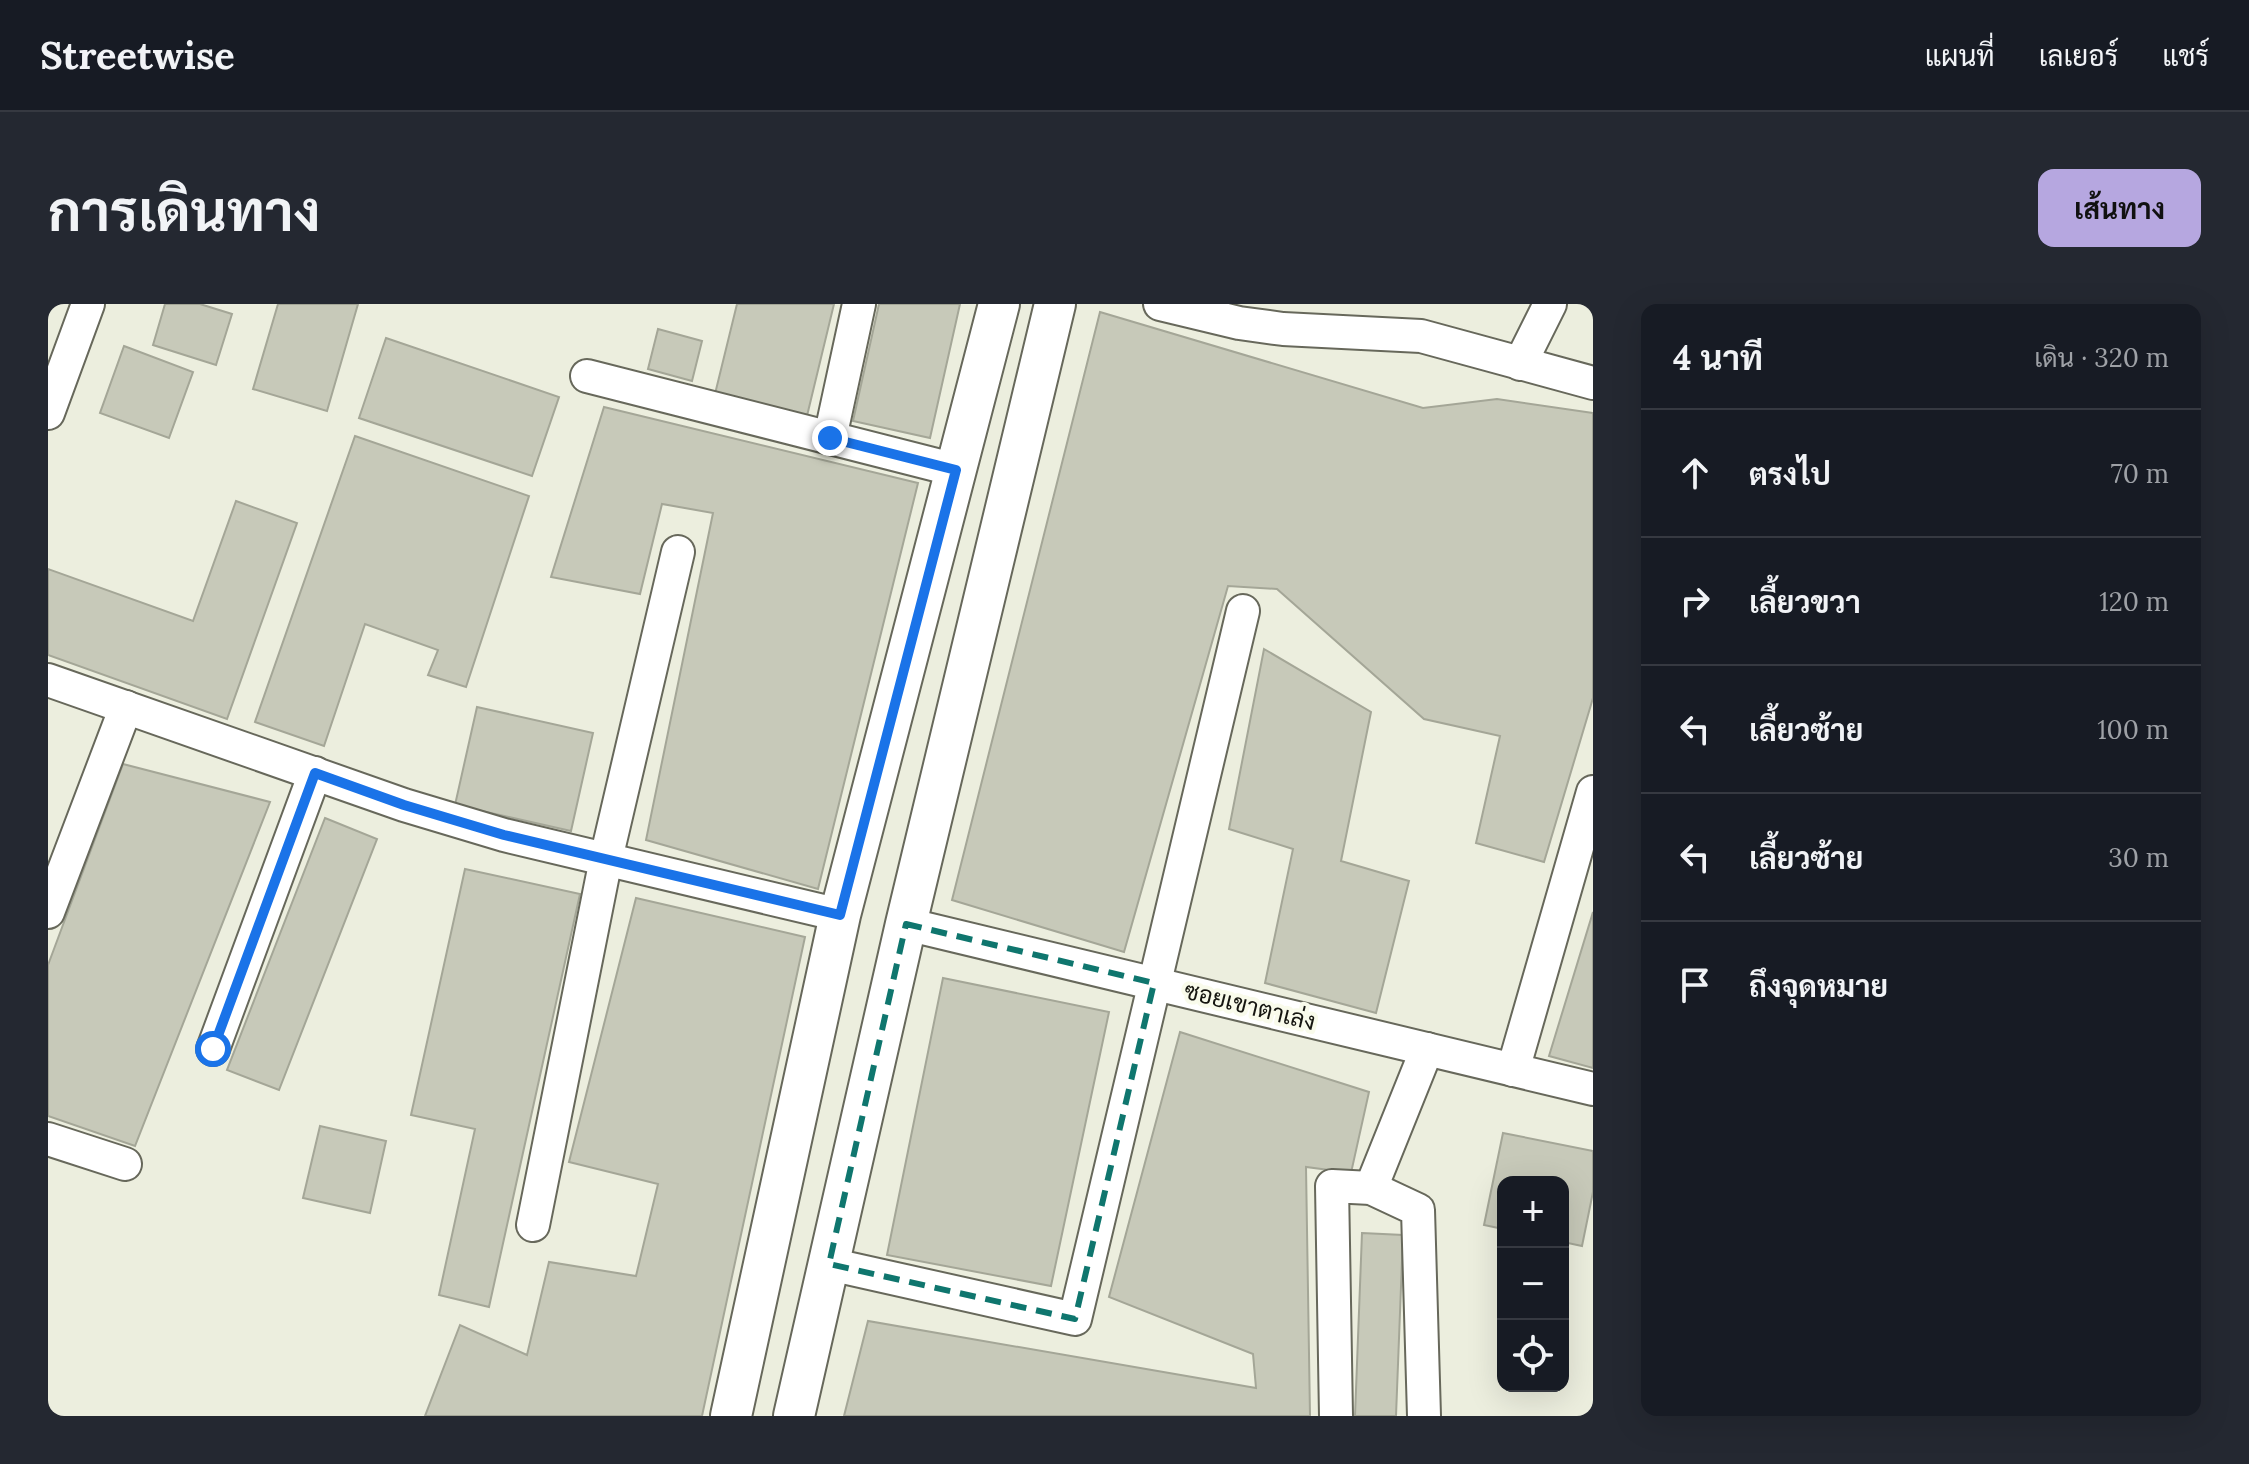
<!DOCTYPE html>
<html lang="th">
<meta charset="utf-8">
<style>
body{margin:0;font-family:Lora,Sarabun,serif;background:#242831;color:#f1f3f6}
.controls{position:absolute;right:24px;bottom:24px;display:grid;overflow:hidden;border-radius:16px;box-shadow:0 8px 32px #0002}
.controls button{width:72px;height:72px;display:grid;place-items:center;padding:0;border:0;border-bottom:2px solid #363941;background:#171b24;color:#f1f3f6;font:40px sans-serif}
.stop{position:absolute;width:24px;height:24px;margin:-18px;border:6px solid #1a73e8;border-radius:50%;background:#fff}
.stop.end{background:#1a73e8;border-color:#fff;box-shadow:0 2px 8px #0008}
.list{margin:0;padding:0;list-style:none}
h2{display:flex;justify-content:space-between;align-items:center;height:104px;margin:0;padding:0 32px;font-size:34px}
h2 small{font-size:26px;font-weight:400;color:#9ea1a6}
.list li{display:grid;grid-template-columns:52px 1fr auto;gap:24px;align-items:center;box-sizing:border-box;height:128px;padding:0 32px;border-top:2px solid #363941}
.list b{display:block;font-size:30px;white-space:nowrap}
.list em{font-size:26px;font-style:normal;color:#9ea1a6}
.icon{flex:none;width:44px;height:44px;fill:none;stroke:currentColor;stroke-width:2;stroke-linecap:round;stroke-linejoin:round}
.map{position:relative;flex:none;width:1545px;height:1112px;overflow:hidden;border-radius:16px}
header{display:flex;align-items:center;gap:48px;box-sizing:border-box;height:112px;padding:0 40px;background:#171b24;border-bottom:2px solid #363941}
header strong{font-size:38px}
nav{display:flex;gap:44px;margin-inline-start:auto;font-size:28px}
.intro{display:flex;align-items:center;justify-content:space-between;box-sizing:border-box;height:192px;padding:0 48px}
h1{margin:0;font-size:56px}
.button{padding:20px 36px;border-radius:16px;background:#b6a7e0;color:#111;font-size:28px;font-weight:700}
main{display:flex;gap:48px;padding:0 48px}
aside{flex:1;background:#171b24;border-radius:16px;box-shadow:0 8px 32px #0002}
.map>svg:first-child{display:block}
</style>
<header>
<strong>Streetwise</strong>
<nav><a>แผนที่</a><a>เลเยอร์</a><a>แชร์</a></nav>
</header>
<div class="intro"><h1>การเดินทาง</h1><a class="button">เส้นทาง</a></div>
<main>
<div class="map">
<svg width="1545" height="1112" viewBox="0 0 1545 1112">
<rect width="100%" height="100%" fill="#eceede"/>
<g fill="#c7c9b9" stroke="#a4a697" stroke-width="2">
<polygon points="117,0 152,0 184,10 168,61 105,41"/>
<polygon points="230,0 310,0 279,107 205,85"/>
<polygon points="689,0 786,0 758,116 666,94"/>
<polygon points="831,0 912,0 882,134 805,117"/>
<polygon points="1052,8 1375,104 1449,95 1545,109 1545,394 1496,558 1428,539 1452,432 1376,415 1229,285 1180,282 1076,648 904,596"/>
<polygon points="610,25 654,37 644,77 600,65"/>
<polygon points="338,34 511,93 484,172 311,114"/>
<polygon points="76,42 145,68 121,134 52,109"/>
<polygon points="556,103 870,179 770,585 598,536 665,209 614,200 592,290 503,273"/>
<polygon points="307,132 481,192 418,383 380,371 390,346 317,320 276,442 207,418"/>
<polygon points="188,197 249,219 179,415 0,351 0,265 145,317"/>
<polygon points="1216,345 1323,408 1293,557 1361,577 1328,709 1217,679 1245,545 1181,525"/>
<polygon points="429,403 545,429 523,527 407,501"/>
<polygon points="75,460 222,498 87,842 0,812 0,661"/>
<polygon points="277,514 329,535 231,786 179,766"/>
<polygon points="417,565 532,590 441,1003 391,991 427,825 363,811"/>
<polygon points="588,594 757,633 654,1112 377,1112 412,1021 479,1051 501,958 588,972 610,880 521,858"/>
<polygon points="1545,608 1545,764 1501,752"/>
<polygon points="895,674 1061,708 1003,982 839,951"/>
<polygon points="1132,728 1321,788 1303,869 1258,863 1262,1112 796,1112 820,1017 1208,1084 1205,1050 1061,993"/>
<polygon points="272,822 338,837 322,909 255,894"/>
<polygon points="1455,829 1545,847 1545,888 1534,942 1515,938 1515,878 1455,878 1455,925 1436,921"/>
<polygon points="1314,929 1355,931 1348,1112 1307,1112"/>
</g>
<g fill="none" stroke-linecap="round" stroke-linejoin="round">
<defs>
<g id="minor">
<polyline points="1112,0 1191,19 1235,25 1373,32 1545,79"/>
<polyline points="1472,60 1502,0"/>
<polyline points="539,72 908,166"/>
<polyline points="0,109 40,0"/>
<polyline points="782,134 811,0"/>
<polyline points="0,376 356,501 456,531 792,611"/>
<polyline points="0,608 78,403"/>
<polyline points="858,620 1545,785"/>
<polyline points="165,745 267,469"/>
<polyline points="1465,766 1545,488"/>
<polyline points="0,835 77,860"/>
<polyline points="1323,884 1379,745"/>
<polyline points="485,921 558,555 630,248"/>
<polyline points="781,960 1027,1015 1195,307"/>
<polyline points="1288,1112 1284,882 1323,884 1370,906 1376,1112"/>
</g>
<g id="major">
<polyline points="683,1112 792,611 951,0"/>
<polyline points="746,1112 858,620 1007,0"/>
</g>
</defs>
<use href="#minor" stroke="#67685b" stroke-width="36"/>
<use href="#major" stroke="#67685b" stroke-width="44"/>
<use href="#minor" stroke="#fff" stroke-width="32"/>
<use href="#major" stroke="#fff" stroke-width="40"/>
</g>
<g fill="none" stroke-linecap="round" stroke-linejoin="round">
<polyline stroke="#1a73e8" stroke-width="10" points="165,745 267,469 356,501 456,531 792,611 908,166 782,134"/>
</g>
<path fill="none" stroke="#0f766e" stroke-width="6" stroke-dasharray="16 10" stroke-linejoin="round" d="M858 620 1106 679 1027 1015 781 960Z"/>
<g text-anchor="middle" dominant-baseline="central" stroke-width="8" stroke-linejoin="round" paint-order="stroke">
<g font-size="24" fill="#161611" stroke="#f9fbeb">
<text transform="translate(1202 702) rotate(14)">ซอยเขาตาเล่ง</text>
</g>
</g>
</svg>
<div class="controls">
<button>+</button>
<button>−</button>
<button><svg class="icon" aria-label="locate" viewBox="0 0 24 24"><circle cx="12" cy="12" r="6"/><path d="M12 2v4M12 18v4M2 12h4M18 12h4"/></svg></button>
</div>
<div class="stop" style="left:165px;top:745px"></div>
<div class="stop end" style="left:782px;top:134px"></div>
</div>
<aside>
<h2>4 นาที<small>เดิน · 320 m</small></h2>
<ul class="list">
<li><svg class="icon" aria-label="ahead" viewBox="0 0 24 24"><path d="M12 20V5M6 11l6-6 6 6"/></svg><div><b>ตรงไป</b></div><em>70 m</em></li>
<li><svg class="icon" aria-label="right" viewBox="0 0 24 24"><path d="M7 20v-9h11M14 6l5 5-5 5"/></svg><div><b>เลี้ยวขวา</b></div><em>120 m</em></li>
<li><svg class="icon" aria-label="left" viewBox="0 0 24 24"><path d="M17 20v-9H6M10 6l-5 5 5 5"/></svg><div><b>เลี้ยวซ้าย</b></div><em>100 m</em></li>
<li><svg class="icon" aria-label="left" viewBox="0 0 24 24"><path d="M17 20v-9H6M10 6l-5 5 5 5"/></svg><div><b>เลี้ยวซ้าย</b></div><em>30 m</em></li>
<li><svg class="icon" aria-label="arrive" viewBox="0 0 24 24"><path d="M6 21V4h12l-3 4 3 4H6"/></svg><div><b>ถึงจุดหมาย</b></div></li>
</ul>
</aside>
</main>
